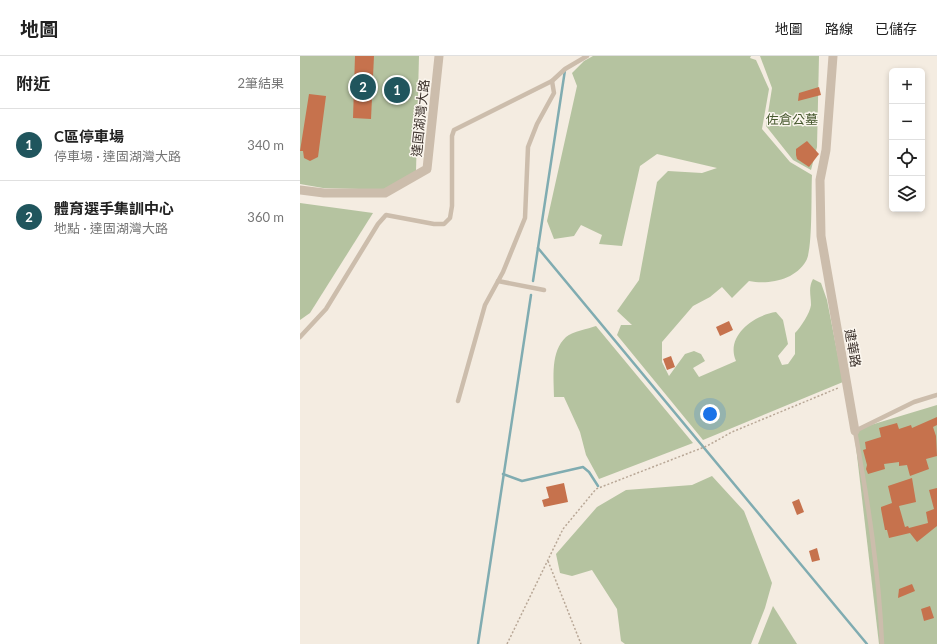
<!DOCTYPE html>
<html lang="zh-TW">
<meta charset="utf-8">
<style>
body{margin:0;font-family:Lato,"Noto Sans TC",sans-serif;background:#f2f2f2;color:#222}
.controls{position:absolute;right:12px;top:12px;display:grid;overflow:hidden;border-radius:6px;box-shadow:0 2px 6px #0003}
.controls button{width:36px;height:36px;display:grid;place-items:center;padding:0;border:0;border-bottom:1px solid #e0e0e0;background:#fff;color:#222;font:20px sans-serif}
.you{position:absolute;left:410px;top:358px;width:14px;height:14px;margin:-10px;border:3px solid #fff;border-radius:50%;background:#1a73e8;box-shadow:0 0 0 6px #1a73e833}
.badge{display:grid;place-items:center;width:26px;height:26px;border-radius:50%;background:#20555d;color:#fff;font-size:13px;font-weight:700}
.pin{position:absolute;translate:-50% -50%;border:2px solid #fff;box-shadow:0 1px 4px #0006}
.list{margin:0;padding:0;list-style:none}
h2{display:flex;justify-content:space-between;align-items:center;height:52px;margin:0;padding:0 16px;font-size:17px}
h2 small{font-size:13px;font-weight:400;color:#767676}
.list li{display:grid;grid-template-columns:26px 1fr auto;gap:12px;align-items:center;box-sizing:border-box;height:72px;padding:0 16px;border-top:1px solid #e0e0e0}
.list b{display:block;font-size:15px;white-space:nowrap}
.list p{margin:0;font-size:13px;white-space:nowrap;color:#767676}
.list em{font-size:13px;font-style:normal;color:#767676}
.icon{flex:none;width:22px;height:22px;fill:none;stroke:currentColor;stroke-width:2;stroke-linecap:round;stroke-linejoin:round}
.map{position:relative;flex:none;width:637px;height:588px;overflow:hidden}
header{display:flex;align-items:center;gap:24px;box-sizing:border-box;height:56px;padding:0 20px;background:#fff;border-bottom:1px solid #e0e0e0}
header strong{font-size:19px}
nav{display:flex;gap:22px;margin-inline-start:auto;font-size:14px}
main{display:flex}
aside{flex:1;background:#fff}
.map>svg:first-child{display:block}
</style>
<header>
<strong>地圖</strong>
<nav><a>地圖</a><a>路線</a><a>已儲存</a></nav>
</header>
<main>
<aside>
<h2>附近<small>2筆結果</small></h2>
<ul class="list">
<li><span class="badge">1</span><div><b>C區停車場</b><p>停車場 · 達固湖灣大路</p></div><em>340 m</em></li>
<li><span class="badge">2</span><div><b>體育選手集訓中心</b><p>地點 · 達固湖灣大路</p></div><em>360 m</em></li>
</ul>
</aside>
<div class="map">
<svg width="637" height="588" viewBox="0 0 637 588">
<rect width="100%" height="100%" fill="#f4ece1"/>
<g fill="#b5c3a0">
<polygon points="0,0 119,0 116,115 95,134 23,132 0,128"/>
<path d="M293 0H451L450 2 456 4 469 33 462 73 490 106 512 119C511 135 513 194 506 205 495 224 469 229 449 225L432 242 422 231 410 241 393 250 362 286V306L369 320 385 298 394 295 401 298 405 305 393 312 399 321 436 305C425 280 454 259 476 256L483 264 488 288 478 300 482 309 488 308 495 298V277C501 271 510 257 511 249 511 239 508 232 513 223L521 227 527 244 543 326 403 384 317 279 321 269H332L317 255 339 224 357 126 368 115 402 117 417 112 357 98 340 110 322 190 299 188 302 179 281 169 274 180 254 183 247 165 277 30 272 17 284 5Z"/>
<polygon points="460,0 519,0 517,91 511,114 493,104 466,70 472,32"/>
<polygon points="0,147 73,157 10,257 0,264"/>
<path d="M296 270 393 387 299 423 286 399 280 376 264 341H254C254 322 250 296 266 281 273 275 288 273 296 270Z"/>
<polygon points="637,349 637,588 579,588 554,374"/>
<polygon points="412,420 444,455 472,527 465,552 451,588 325,588 321,585 317,553 292,514 272,520 260,517 256,498 297,451 326,434 392,429"/>
<polygon points="473,550 497,588 458,588"/>
</g>
<g fill="none" stroke-linecap="round" stroke-linejoin="round">
<g stroke="#80acb1" stroke-width="2.5">
<polyline points="238,192 567,588"/>
<polyline points="233,225 265,14"/>
<polyline points="203,418 222,425 283,411 289,416 298,430"/>
<polyline points="178,588 231,239"/>
</g>
</g>
<g fill="#c6724d">
<polygon points="55,0 74,0 71,63 53,62"/>
<polygon points="519,31 521,39 498,45 499,37"/>
<polygon points="9,38 26,40 18,101 10,105 4,102 3,95 0,95"/>
<polygon points="507,85 519,98 509,111 497,103 496,99 496,93"/>
<polygon points="429,265 433,274 420,280 416,271"/>
<polygon points="371,300 375,311 367,314 363,303"/>
<polygon points="637,361 637,369 633,371 636,380 637,400 626,403 629,413 610,420 607,409 599,410 599,406 584,408 585,413 568,418 566,413 567,409 563,394 566,393 565,386 581,381 579,372 597,367 599,373 611,369 612,372"/>
<polygon points="612,422 616,446 599,450 605,471 608,470 609,472 628,467 626,456 634,453 629,434 637,432 637,470 617,486 610,477 589,482 587,474 585,474 581,453 581,451 592,447 588,430"/>
<polygon points="264,427 268,446 244,451 242,444 249,442 246,431"/>
<polygon points="499,443 504,456 497,459 492,446"/>
<polygon points="517,492 520,504 512,506 509,495"/>
<polygon points="612,528 615,535 598,542 599,533"/>
<polygon points="630,550 634,562 624,565 621,553"/>
</g>
<g fill="none" stroke-linecap="round" stroke-linejoin="round">
<g stroke="#b8a796" stroke-width="1.5" stroke-dasharray="2 2" stroke-linecap="butt">
<polyline points="248,505 281,588"/>
<polyline points="207,588 263,473 296,433 407,390 432,376 538,332"/>
</g>
<g stroke="#ccbdac" stroke-width="4.5">
<polyline points="198,225 244,234"/>
<polyline points="0,281 26,253 78,168 86,159 134,168 144,168 150,162 152,150 152,80 154,74 252,25 265,13 287,0"/>
<polyline points="158,345 185,249 203,216 225,162 228,91 237,68 254,37 252,25"/>
<path d="M582 588C579 516 568 446 555 375L614 346 637 339"/>
</g>
<g stroke="#ccbdac" stroke-width="9">
<polyline points="533,0 526,94 520,124 521,180 555,375"/>
<polyline points="0,134 24,137 85,137 127,113 139,0"/>
</g>
</g>
<g text-anchor="middle" dominant-baseline="central" stroke-width="3" stroke-linejoin="round" paint-order="stroke">
<g font-size="13" fill="#3b312b" stroke="#fbf6ee">
<text transform="translate(120 62) rotate(-84)">達固湖灣大路</text>
<text transform="translate(553 292) rotate(80)">建華路</text>
</g>
<g font-size="13" fill="#47592f" stroke="#fbf6ee">
<text x="492" y="63">佐倉公墓</text>
</g>
</g>
</svg>
<div class="controls">
<button>+</button>
<button>−</button>
<button><svg class="icon" aria-label="locate" viewBox="0 0 24 24"><circle cx="12" cy="12" r="6"/><path d="M12 2v4M12 18v4M2 12h4M18 12h4"/></svg></button>
<button><svg class="icon" aria-label="layers" viewBox="0 0 24 24"><path d="M12 4l9 5-9 5-9-5zM3 14l9 5 9-5"/></svg></button>
</div>
<div class="you"></div>
<div class="pin badge" style="left:97px;top:34px">1</div>
<div class="pin badge" style="left:63px;top:31px">2</div>
</div>
</main>
